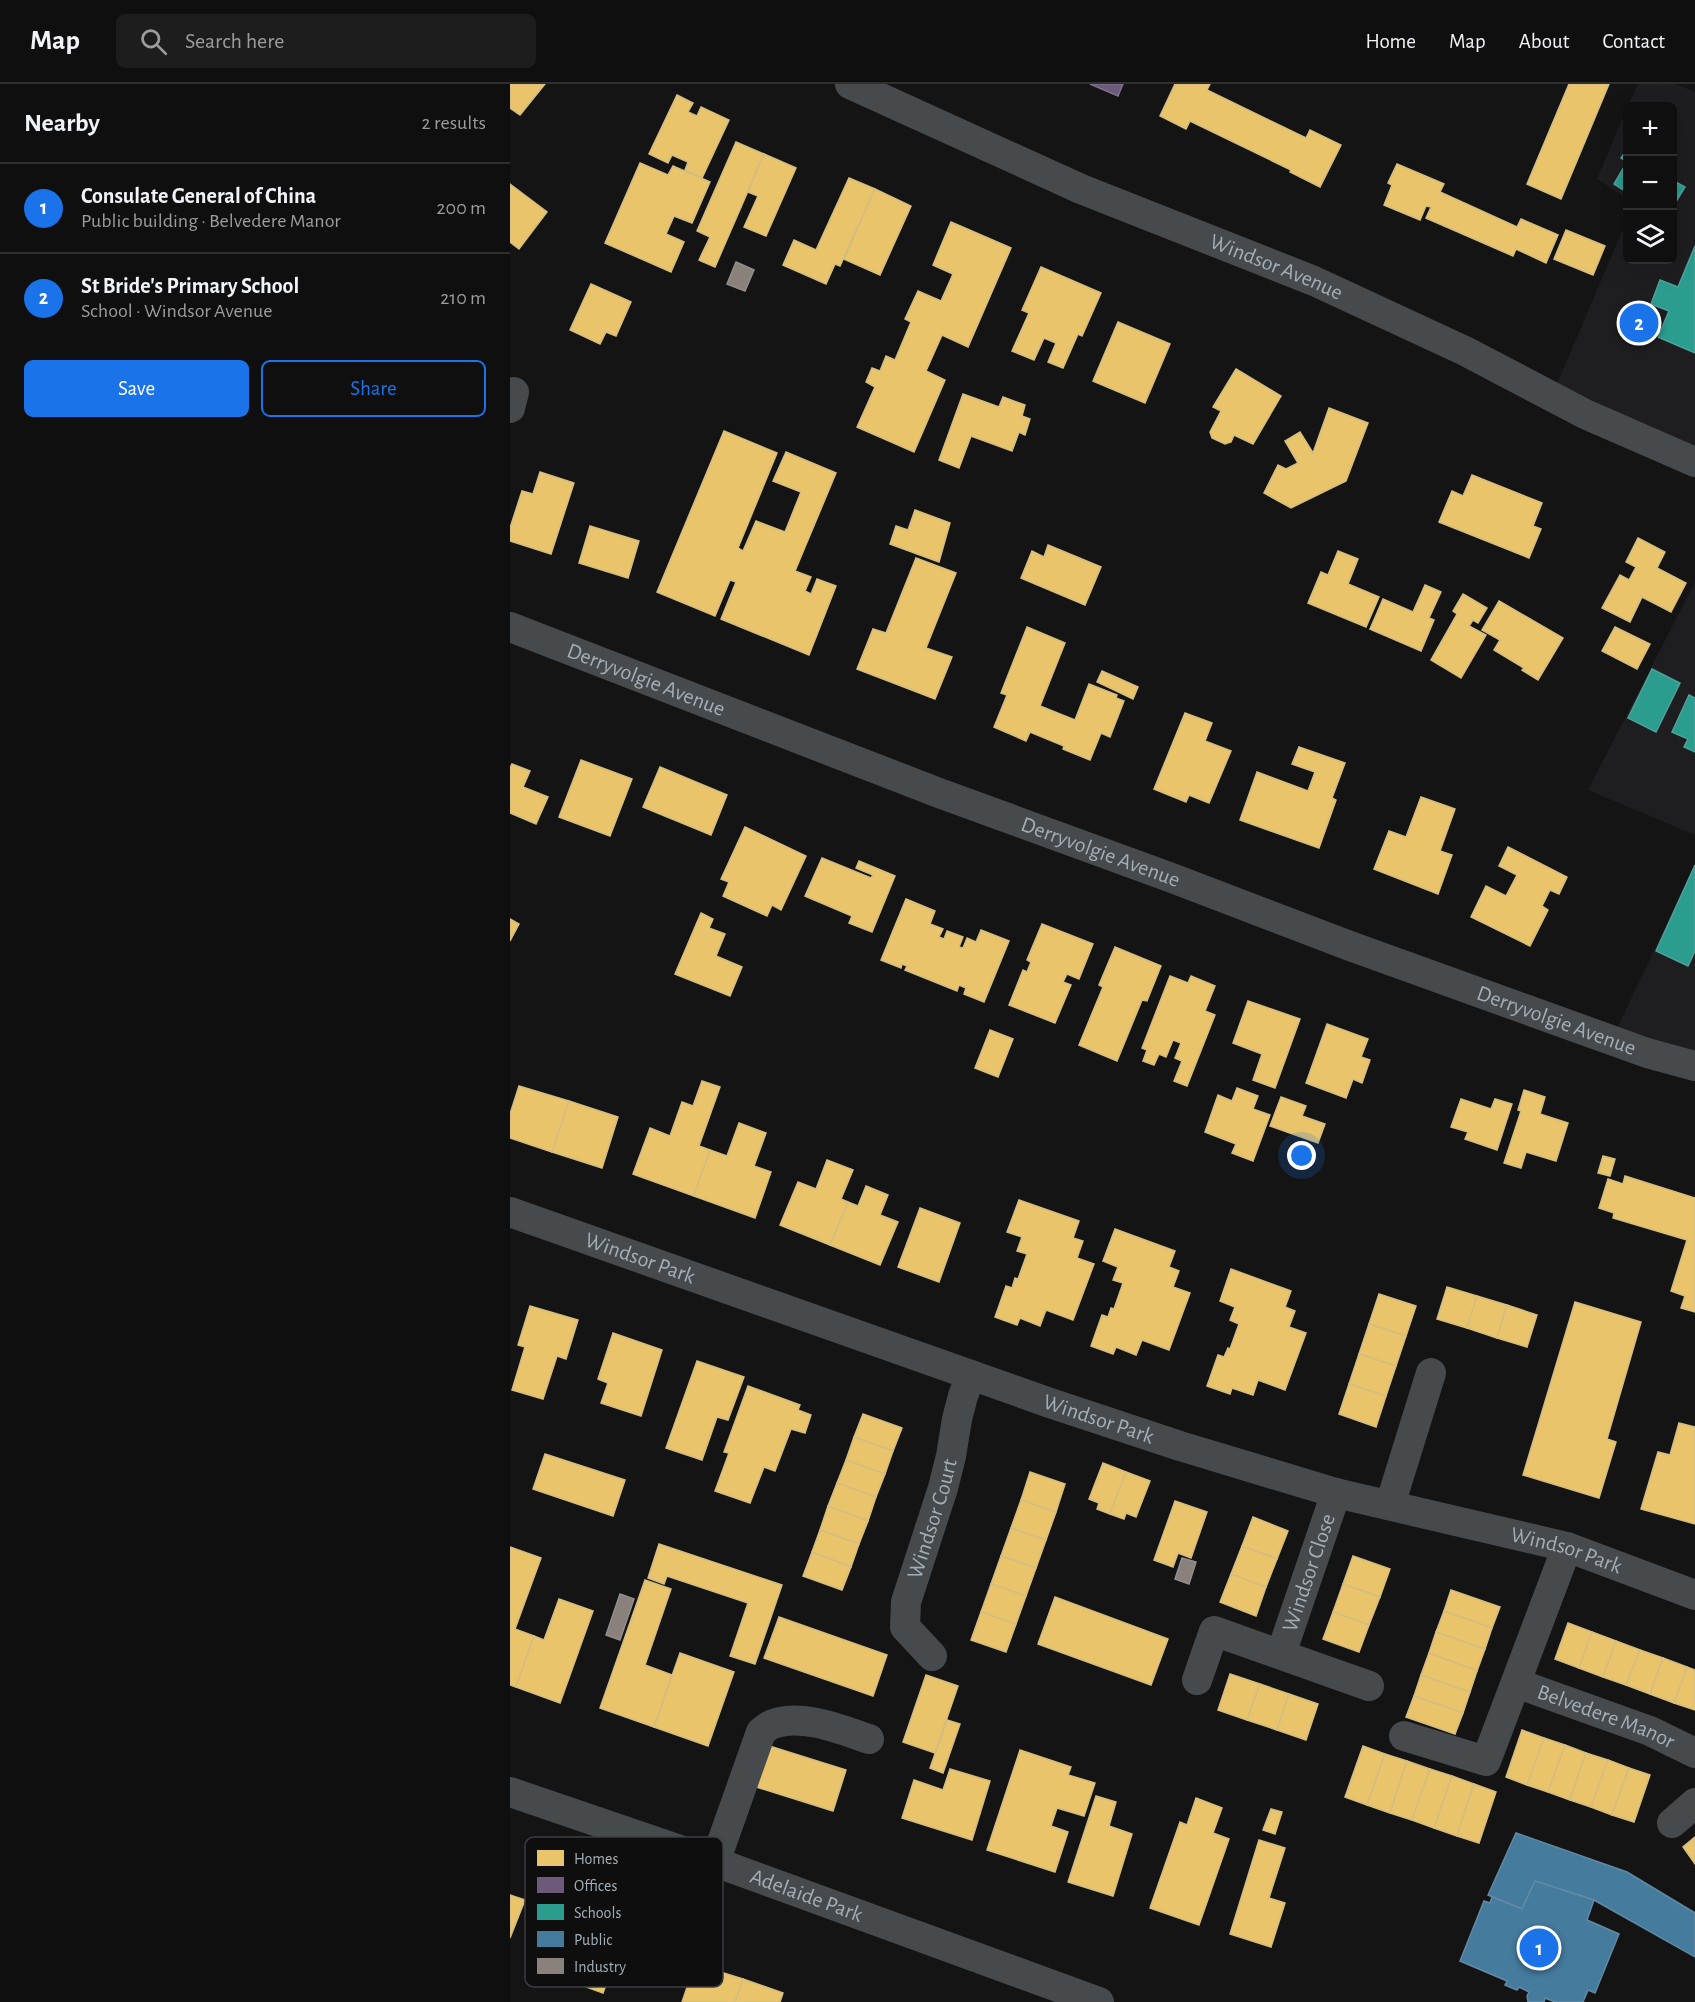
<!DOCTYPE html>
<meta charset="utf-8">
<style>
body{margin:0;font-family:"Alegreya Sans",sans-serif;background:#1d1d1d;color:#f1f3f6}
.controls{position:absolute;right:18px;top:18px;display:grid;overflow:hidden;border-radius:9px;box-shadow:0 6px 24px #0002}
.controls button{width:54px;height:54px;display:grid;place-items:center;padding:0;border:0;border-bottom:2px solid #2f2f2f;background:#0f0f0f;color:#f1f3f6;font:30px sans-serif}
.you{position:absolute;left:792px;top:1072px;width:21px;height:21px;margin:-15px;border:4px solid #fff;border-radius:50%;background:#1a73e8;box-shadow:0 0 0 9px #1a73e833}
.badge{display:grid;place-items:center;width:39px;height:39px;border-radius:50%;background:#1a73e8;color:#fff;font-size:20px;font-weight:700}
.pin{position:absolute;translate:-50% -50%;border:3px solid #fff;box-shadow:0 2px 6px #0006}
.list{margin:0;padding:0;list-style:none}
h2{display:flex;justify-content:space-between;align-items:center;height:78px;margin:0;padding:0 24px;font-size:26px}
h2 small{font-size:20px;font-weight:400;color:#9b9c9e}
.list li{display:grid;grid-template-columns:39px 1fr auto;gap:18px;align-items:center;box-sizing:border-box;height:90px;padding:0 24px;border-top:2px solid #2f2f2f}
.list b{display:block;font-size:22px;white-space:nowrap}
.list p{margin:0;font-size:20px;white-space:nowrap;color:#9b9c9e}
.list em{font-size:20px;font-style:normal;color:#9b9c9e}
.actions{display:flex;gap:12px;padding:18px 24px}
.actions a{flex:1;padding:14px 0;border:2px solid #1a73e8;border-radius:9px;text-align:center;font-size:21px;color:#1a73e8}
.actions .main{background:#1a73e8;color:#fff}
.icon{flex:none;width:33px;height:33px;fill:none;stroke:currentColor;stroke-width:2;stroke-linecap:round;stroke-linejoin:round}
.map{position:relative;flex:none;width:1185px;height:1918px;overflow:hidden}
header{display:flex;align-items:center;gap:36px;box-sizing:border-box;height:84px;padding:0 30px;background:#0f0f0f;border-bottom:2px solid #2f2f2f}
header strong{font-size:28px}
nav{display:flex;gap:33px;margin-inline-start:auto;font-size:21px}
.search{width:420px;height:54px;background:#1d1d1d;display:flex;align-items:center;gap:15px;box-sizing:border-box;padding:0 21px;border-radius:9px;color:#9b9c9e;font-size:22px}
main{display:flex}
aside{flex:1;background:#0f0f0f}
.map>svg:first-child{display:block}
</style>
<header>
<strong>Map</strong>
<div class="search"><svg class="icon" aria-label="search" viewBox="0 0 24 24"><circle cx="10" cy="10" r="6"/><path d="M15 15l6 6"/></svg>Search here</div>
<nav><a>Home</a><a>Map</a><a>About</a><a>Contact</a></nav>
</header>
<main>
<aside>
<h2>Nearby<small>2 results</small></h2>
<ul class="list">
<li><span class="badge">1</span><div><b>Consulate General of China</b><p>Public building · Belvedere Manor</p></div><em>200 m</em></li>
<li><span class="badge">2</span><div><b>St Bride's Primary School</b><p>School · Windsor Avenue</p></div><em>210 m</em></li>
</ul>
<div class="actions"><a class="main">Save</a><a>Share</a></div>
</aside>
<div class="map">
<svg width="1185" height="1918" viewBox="0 0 1185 1918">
<rect width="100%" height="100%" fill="#141414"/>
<g fill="#1e1e20">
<polygon points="1128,0 1166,0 1185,8 1185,364 1046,302 1117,136 1118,176 1162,176 1162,22 1118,22"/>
<polygon points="1117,24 1117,114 1087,95"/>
<polygon points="1185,498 1185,751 1078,706"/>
<polygon points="1185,780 1185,976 1102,955"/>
</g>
<g fill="#e9c46a" stroke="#d4bd81" stroke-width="1.5">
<polygon points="0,0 35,0 10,31 0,24"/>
<polygon points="665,0 700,0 697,6 796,54 800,46 831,61 810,103 780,88 781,86 680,37 676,45 650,32"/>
<polygon points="1059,0 1099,0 1051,115 1017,100"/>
<polygon points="167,11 183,19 178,28 187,32 191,23 219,36 192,94 175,86 178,78 162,71 158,79 139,70"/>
<polygon points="226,58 254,70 205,183 189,176 200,153 187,147"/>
<polygon points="254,70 286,84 256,152 234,143 248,112 238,108"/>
<polygon points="130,79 158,91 163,82 200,98 182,139 164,132 156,150 174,158 161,188 95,159"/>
<polygon points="887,80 934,100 930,108 1007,143 1011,135 1048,151 1036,179 1006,165 1003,172 916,134 921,123 916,122 910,136 874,121 882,101 878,99"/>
<polygon points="339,94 365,105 330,182 325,180 316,200 273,181 284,156 306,166"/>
<polygon points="0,100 37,128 9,165 0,158"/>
<polygon points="365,105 401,122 370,191 334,175"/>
<polygon points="441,138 501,164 458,263 432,251 416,287 435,296 404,368 347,343 365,303 356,298 362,284 370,287 376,272 385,276 401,238 395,235 408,207 431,217 443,190 423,181"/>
<polygon points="1056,146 1095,162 1083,191 1044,175"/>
<polygon points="531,183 591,209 572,252 568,250 553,284 538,278 546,259 534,254 524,276 502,267 519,229 512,226"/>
<polygon points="81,200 121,218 106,252 96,248 90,260 60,246"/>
<polygon points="608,238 660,260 635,319 583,297"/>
<polygon points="726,285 771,312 743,360 724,351 721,358 715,360 702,354 700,348 711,327 703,323"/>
<polygon points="453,310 489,323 493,313 515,321 512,332 520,335 515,351 509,348 502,367 461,352 449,384 429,376"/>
<polygon points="819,324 858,339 836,397 781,424 754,409 768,381 776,385 788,379 775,357 790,348 803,369"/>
<polygon points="214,347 267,369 228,464 233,467 246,437 275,448 291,408 263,397 276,368 326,389 285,487 301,493 295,507 301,510 307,495 326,502 299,571 211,535 226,498 220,496 205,532 147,508"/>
<polygon points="30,388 64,399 41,470 0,457 0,444 12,407 23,410"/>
<polygon points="962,391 1032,419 1023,442 1031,445 1019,474 929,438 942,407 953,412"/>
<polygon points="405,426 440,439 429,478 380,460 386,442 398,446"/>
<polygon points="80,442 129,457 118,494 69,479"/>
<polygon points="1128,454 1155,468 1147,484 1176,499 1161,528 1132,513 1120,538 1092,524 1110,491 1119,496 1126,483 1116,478"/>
<polygon points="538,461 591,483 575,521 511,494 522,467 534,473"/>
<polygon points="828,467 848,475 838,500 869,513 856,543 798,519 811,488 818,491"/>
<polygon points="406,474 446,489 416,564 442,573 425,615 347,585 363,545 376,549"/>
<polygon points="915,501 931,508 919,534 924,536 911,567 860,545 873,515 903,528"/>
<polygon points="953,510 977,524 968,539 963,536 959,542 976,551 951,594 921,576 947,530 943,527"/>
<polygon points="989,517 1053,554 1028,596 1012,586 1014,584 984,566 990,556 972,546"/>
<polygon points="517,543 555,559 530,622 565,636 579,600 607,611 606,614 614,617 600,653 591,649 580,676 553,665 554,662 520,648 516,657 484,643 497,611 491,609"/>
<polygon points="1105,543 1140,560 1127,585 1092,567"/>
<polygon points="592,587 628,603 623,615 587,598"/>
<polygon points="675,629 702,639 695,657 721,667 699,719 679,711 676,718 644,705"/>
<polygon points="789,663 835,679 822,714 826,716 809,764 730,736 747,688 798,707 805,688 782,680"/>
<polygon points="71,676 122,695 100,752 49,733"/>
<polygon points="2,680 20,687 13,703 38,713 26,740 0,729 0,684"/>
<polygon points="150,683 217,711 201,751 133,723"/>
<polygon points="911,713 945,725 930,767 942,771 928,810 864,785 879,747 896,753"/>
<polygon points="235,743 296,772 271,826 262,821 257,832 213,812 219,798 211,795"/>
<polygon points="998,763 1057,793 1049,810 1040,806 1032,822 1038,826 1020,862 961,833 976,802 996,812 1007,791 989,782"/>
<polygon points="312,774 361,794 363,791 346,784 349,777 385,792 362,848 339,839 342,832 295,812"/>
<polygon points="396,815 425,827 420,840 433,845 429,853 434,855 437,847 453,853 449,863 453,864 457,854 466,858 471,846 499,857 474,918 454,910 456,904 449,901 447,907 395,886 397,882 392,880 391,884 371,876"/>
<polygon points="191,829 203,835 199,844 215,850 206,872 232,883 220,912 165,890"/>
<polygon points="0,835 9,840 0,857"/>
<polygon points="532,840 583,860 569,895 557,890 553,898 561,901 545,939 499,921 513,886 517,888 521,878 517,876"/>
<polygon points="605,863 651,882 637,917 632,916 607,977 569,961 593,903 589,901"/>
<polygon points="660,892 678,899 681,892 705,902 695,927 705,931 677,1002 664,997 672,977 665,974 671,959 663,956 656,973 649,970 644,981 633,977 637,966 632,964"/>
<polygon points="738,917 790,935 765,1004 743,996 752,970 723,959"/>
<polygon points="817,940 858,955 851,973 860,976 852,999 843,995 836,1014 796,999"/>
<polygon points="480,946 503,955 488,993 465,984"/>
<polygon points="192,997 210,1003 189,1062 200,1066 184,1112 123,1090 140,1044 160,1052 172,1018 183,1022"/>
<polygon points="9,1002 59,1017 42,1068 0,1054 0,1030"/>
<polygon points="727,1004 748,1012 743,1025 760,1031 743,1077 722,1069 726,1060 695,1048 708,1011 722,1017"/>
<polygon points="1014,1006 1035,1013 1030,1030 1058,1039 1046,1077 1016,1068 1011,1084 994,1079 1011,1027 1008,1026"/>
<polygon points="771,1013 796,1022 792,1032 815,1040 808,1059 760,1042"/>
<polygon points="951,1015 981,1025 985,1015 1002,1020 987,1066 955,1055 958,1048 941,1043"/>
<polygon points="59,1017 108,1033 92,1084 42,1068"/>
<polygon points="229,1039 256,1049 244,1082 261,1088 245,1134 184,1112 200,1066 217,1072"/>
<polygon points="1093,1072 1105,1075 1100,1092 1088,1089"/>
<polygon points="317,1076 343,1086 331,1115 338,1118 320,1161 270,1141 288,1098 306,1105"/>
<polygon points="1115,1092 1185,1114 1185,1228 1171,1224 1175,1212 1161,1207 1177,1156 1103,1134 1104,1129 1089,1124 1098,1095 1113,1100"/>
<polygon points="356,1102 378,1111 370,1131 388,1138 370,1181 320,1161 338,1118 348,1122"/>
<polygon points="509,1116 569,1137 563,1154 573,1157 567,1174 584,1180 563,1236 536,1226 530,1242 510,1234 507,1241 485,1233 496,1202 502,1204 505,1194 508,1195 517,1170 507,1167 512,1153 497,1148"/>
<polygon points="410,1124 450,1139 429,1198 388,1183"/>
<polygon points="605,1145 665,1167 659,1183 669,1187 663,1203 680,1209 659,1266 632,1256 626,1271 606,1263 603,1270 581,1262 592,1231 598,1233 601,1224 604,1225 613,1199 603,1196 608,1183 593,1177"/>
<polygon points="721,1185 781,1207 775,1223 785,1227 779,1243 796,1249 775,1306 748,1296 743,1311 722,1304 720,1310 697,1302 708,1271 714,1273 718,1264 720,1265 729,1240 720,1236 725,1223 710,1217"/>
<polygon points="937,1203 967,1212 957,1244 927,1235"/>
<polygon points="869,1210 906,1222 896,1252 859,1240"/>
<polygon points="967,1212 997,1221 987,1254 957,1244"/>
<polygon points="1065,1218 1131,1238 1097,1355 1106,1358 1089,1414 1013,1391"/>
<polygon points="997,1221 1027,1231 1017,1263 987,1254"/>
<polygon points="20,1222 68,1236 56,1275 47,1272 33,1315 2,1306 15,1263 8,1261"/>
<polygon points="859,1240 896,1252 886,1282 849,1270"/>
<polygon points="103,1249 152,1266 131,1332 91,1319 98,1299 88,1295"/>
<polygon points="849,1270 886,1282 876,1312 839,1300"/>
<polygon points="187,1277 234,1293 218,1336 207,1333 192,1376 156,1364"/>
<polygon points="839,1300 876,1312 866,1343 829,1330"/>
<polygon points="238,1302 290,1321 288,1326 301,1331 295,1349 281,1345 265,1387 254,1383 240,1419 205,1407 219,1369 214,1368"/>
<polygon points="353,1330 392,1344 383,1367 344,1353"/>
<polygon points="1169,1339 1185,1343 1185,1440 1131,1425 1148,1368 1160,1371"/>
<polygon points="344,1353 383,1367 375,1390 336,1376"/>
<polygon points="35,1370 115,1396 103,1432 23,1405"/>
<polygon points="336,1376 375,1390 366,1413 327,1399"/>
<polygon points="593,1379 616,1388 600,1430 587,1425 589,1419 579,1415"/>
<polygon points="520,1388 555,1400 546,1428 511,1416"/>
<polygon points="616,1388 640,1397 626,1433 616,1429 614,1435 600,1430"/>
<polygon points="327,1399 366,1413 358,1437 318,1422"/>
<polygon points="511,1416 546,1428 536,1456 501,1444"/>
<polygon points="665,1417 697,1428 681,1474 668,1469 663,1483 644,1476"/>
<polygon points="318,1422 358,1437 349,1460 310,1446"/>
<polygon points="743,1433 778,1447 767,1475 732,1462"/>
<polygon points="501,1444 536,1456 526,1484 491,1472"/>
<polygon points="310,1446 349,1460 341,1483 302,1468"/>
<polygon points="149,1460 272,1501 245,1580 220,1572 238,1519 157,1492 154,1500 138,1494"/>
<polygon points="732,1462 767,1475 756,1503 721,1490"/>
<polygon points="0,1463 31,1474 5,1545 24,1552 6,1603 0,1601"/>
<polygon points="302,1468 341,1483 332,1506 293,1492"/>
<polygon points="491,1472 526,1484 516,1512 481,1500"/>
<polygon points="843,1472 880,1485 870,1513 833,1500"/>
<polygon points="721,1490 756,1503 746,1532 710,1518"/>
<polygon points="135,1496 161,1505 135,1581 162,1591 144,1643 90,1624"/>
<polygon points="481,1500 516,1512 506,1540 471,1528"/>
<polygon points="833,1500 870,1513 859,1541 823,1528"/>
<polygon points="941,1506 990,1523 982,1544 934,1527"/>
<polygon points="545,1513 658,1555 641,1601 528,1560"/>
<polygon points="49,1515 83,1527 50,1619 6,1603 24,1552 34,1556"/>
<polygon points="934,1527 982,1544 975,1565 926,1548"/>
<polygon points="471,1528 506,1540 496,1568 461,1556"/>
<polygon points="823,1528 859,1541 849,1568 813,1555"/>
<polygon points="269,1533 377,1571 363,1612 254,1574"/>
<polygon points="1058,1539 1082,1548 1069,1584 1045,1575"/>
<polygon points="926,1548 975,1565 967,1587 919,1569"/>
<polygon points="1082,1548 1106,1557 1093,1593 1069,1584"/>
<polygon points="1106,1557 1130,1566 1116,1601 1093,1593"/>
<polygon points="1130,1566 1153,1574 1140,1610 1116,1601"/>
<polygon points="170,1569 224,1588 198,1662 144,1643"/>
<polygon points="919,1569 967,1587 960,1608 911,1591"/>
<polygon points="1153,1574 1177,1583 1164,1619 1140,1610"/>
<polygon points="1177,1583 1185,1586 1185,1626 1164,1619"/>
<polygon points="720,1590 750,1600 737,1636 708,1626"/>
<polygon points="416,1591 448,1602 425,1669 393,1658"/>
<polygon points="911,1591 960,1608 953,1629 904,1612"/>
<polygon points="750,1600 779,1610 767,1646 737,1636"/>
<polygon points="779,1610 808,1620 796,1656 767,1646"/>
<polygon points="904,1612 953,1629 945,1650 896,1633"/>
<polygon points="437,1636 450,1640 433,1689 420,1684"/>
<polygon points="1012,1646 1034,1654 1017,1701 996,1693"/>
<polygon points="1034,1654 1055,1661 1038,1708 1017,1701"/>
<polygon points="253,1660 336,1686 323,1727 240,1701"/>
<polygon points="1055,1661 1076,1669 1060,1716 1038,1708"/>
<polygon points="853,1662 875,1670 857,1721 835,1713"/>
<polygon points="510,1666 561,1683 558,1691 585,1699 574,1732 547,1724 541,1742 558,1748 545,1788 477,1766"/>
<polygon points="1076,1669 1098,1676 1081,1723 1060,1716"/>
<polygon points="875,1670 897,1677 880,1729 857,1721"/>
<polygon points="1098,1676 1119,1684 1102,1731 1081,1723"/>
<polygon points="897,1677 920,1685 902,1736 880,1729"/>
<polygon points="1119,1684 1140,1691 1124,1738 1102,1731"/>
<polygon points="440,1685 480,1697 462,1756 392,1734 404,1696 433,1706"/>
<polygon points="920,1685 942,1692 924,1744 902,1736"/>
<polygon points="942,1692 964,1700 947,1752 924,1744"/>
<polygon points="964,1700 986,1708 969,1759 947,1752"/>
<polygon points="586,1712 606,1718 599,1742 622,1750 603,1812 558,1798"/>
<polygon points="686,1714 712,1724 703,1749 719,1755 689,1841 640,1824 670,1738 677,1741"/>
<polygon points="761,1725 772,1728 765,1750 753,1746"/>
<polygon points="1185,1753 1185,1780 1173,1763"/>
<polygon points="749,1756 775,1764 759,1814 775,1819 761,1863 720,1850"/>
<polygon points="0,1811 15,1816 0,1854"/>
<polygon points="39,1826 113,1854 93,1909 19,1882"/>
<polygon points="185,1880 233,1895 225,1918 172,1918"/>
<polygon points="233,1895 273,1909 270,1918 225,1918"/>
</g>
<polygon fill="#6d597a" stroke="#7d728c" stroke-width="1.5" points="580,0 613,0 608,12"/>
<g fill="#2a9d8f" stroke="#4ea29b" stroke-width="1.5">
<polygon points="1118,63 1118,109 1104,100 1117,78 1111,74"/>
<polygon points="1162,96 1175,103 1162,124"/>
<polygon points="1185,162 1185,269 1148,253 1159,227 1141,220 1150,196 1168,203"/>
<polygon points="1142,585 1170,599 1146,648 1118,634"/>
<polygon points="1179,611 1185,614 1185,668 1174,663 1178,655 1162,648"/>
<polygon points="1185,781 1185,867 1178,882 1146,867"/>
</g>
<g fill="#457b9d" stroke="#618aa4" stroke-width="1.5">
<polygon points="1006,1749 1117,1788 1185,1829 1185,1873 1084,1816 1025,1797 1012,1825 978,1811"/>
<polygon points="1025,1797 1084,1816 1077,1836 1109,1850 1085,1909 1078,1906 1073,1918 1045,1918 1035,1914 1034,1918 1018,1918 1017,1912 1019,1908 1009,1903 1007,1906 995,1901 997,1897 950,1877 974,1817 980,1819 982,1813 1012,1825"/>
</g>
<g fill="#8a817c" stroke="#928e8d" stroke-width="1.5">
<polygon points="226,178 244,186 235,207 217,200"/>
<polygon points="672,1474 686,1478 679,1500 665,1495"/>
<polygon points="110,1510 124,1515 110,1556 96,1551"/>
</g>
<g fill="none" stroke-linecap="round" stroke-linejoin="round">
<g stroke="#474a4d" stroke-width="30">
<path id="s1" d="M340 0 571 105 804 197 955 267 1075 330 1185 378"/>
<polyline points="0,324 4,308"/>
<path id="s2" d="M0 543 429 709 662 794 840 862 1137 969 1185 982"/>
<path id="s3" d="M0 1128 540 1319 670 1362 826 1409 1057 1463 1185 1511"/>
<polyline points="880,1421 921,1289"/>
<path id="s4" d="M771 1570 826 1409"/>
<path id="s5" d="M422 1572 395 1543 396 1518 433 1404 441 1372 447 1335 453 1312 461 1291"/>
<polyline points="687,1596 704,1547 859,1602"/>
<path id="s6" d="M1006 1599 1140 1647 1185 1669"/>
<polyline points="894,1652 976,1677 1057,1463"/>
<path id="s7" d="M0 1708 205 1778 589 1918"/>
<polyline points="1162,1739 1185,1719"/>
<path d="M205 1778 251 1648C255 1645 259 1641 263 1640 292 1629 332 1646 359 1655"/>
</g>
</g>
<g text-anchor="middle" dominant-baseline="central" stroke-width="6" stroke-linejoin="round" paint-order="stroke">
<g font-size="22" fill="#a3aeb6" stroke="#0e0e0f">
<text stroke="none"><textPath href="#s1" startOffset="464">Windsor Avenue</textPath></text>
<text stroke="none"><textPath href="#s2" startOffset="146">Derryvolgie Avenue</textPath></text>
<text stroke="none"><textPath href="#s2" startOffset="632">Derryvolgie Avenue</textPath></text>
<text stroke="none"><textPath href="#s2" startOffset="1118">Derryvolgie Avenue</textPath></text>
<text stroke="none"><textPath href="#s3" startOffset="138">Windsor Park</textPath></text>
<text stroke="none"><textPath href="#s3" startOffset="624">Windsor Park</textPath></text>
<text stroke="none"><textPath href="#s5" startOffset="152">Windsor Court</textPath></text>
<text stroke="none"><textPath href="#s3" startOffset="1110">Windsor Park</textPath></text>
<text stroke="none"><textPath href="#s4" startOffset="86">Windsor Close</textPath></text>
<text stroke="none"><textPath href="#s6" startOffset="96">Belvedere Manor</textPath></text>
<text stroke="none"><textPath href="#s7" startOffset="314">Adelaide Park</textPath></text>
</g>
</g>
<rect x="15" y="1753" width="198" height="150" rx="9" fill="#0e0e0f" stroke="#3b3e41" stroke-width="1.5"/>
<rect x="27" y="1766" width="27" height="16" fill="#e9c46a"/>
<rect x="27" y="1793" width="27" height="16" fill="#6d597a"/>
<rect x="27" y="1820" width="27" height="16" fill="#2a9d8f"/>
<rect x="27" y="1847" width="27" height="16" fill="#457b9d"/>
<rect x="27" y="1874" width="27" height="16" fill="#8a817c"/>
<g font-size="16" fill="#a3aeb6">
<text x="64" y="1780">Homes</text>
<text x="64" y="1807">Offices</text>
<text x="64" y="1834">Schools</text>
<text x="64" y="1861">Public</text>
<text x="64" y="1888">Industry</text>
</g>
</svg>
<div class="controls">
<button>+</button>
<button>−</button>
<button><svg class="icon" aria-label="layers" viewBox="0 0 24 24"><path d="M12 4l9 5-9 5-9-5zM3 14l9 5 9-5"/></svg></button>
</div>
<div class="you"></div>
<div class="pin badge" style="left:1029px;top:1864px">1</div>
<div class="pin badge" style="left:1129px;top:239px">2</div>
</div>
</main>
